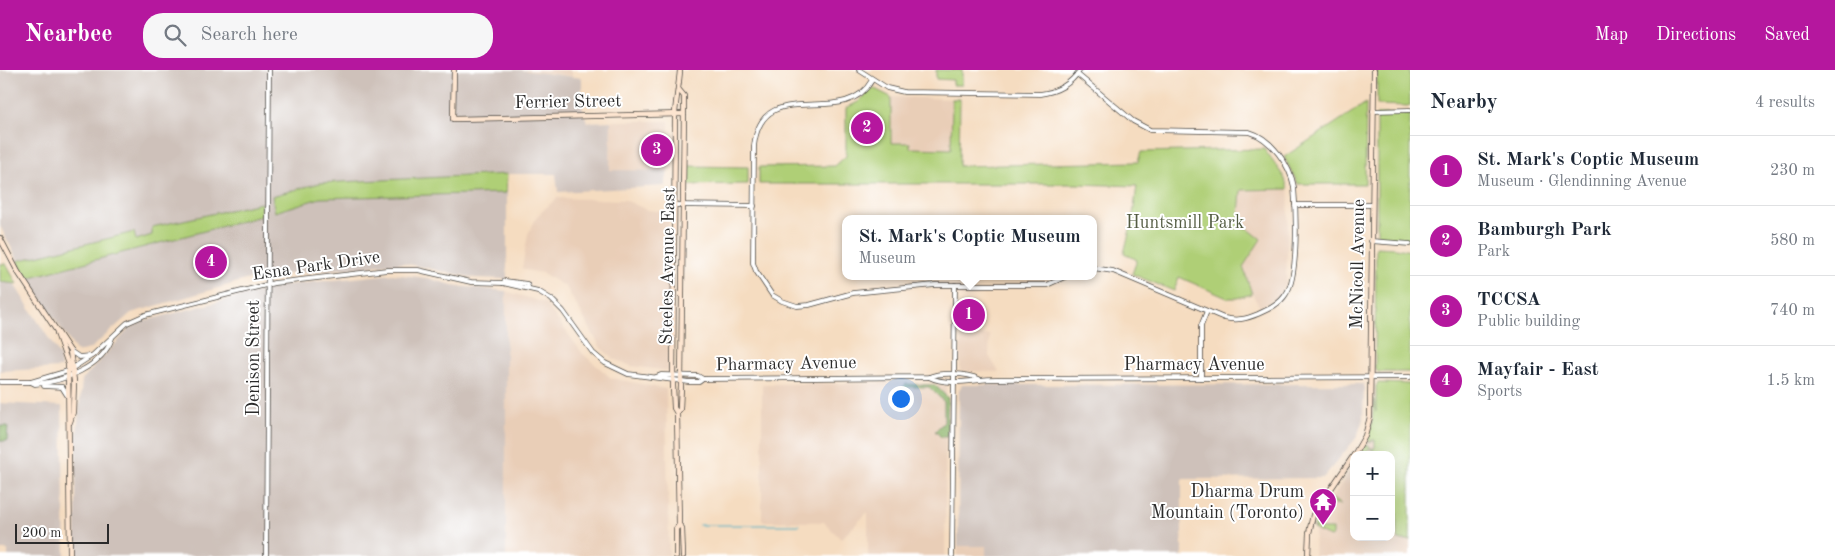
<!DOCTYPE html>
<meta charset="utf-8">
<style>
body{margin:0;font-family:"Old Standard TT",serif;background:#f6f6f7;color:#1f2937}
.controls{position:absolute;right:15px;bottom:15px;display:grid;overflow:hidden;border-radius:10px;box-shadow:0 5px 20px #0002}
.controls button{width:45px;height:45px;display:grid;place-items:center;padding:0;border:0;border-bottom:1px solid #e0e1e3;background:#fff;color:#1f2937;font:25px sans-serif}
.scale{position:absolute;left:15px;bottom:12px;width:94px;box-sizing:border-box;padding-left:5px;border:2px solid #2b2b2b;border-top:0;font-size:14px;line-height:18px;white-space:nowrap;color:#2b2b2b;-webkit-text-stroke:4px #fff;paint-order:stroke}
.you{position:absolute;left:900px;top:328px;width:18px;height:18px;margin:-12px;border:4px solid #fff;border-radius:50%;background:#1a73e8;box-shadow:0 0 0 8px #1a73e833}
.badge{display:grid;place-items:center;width:32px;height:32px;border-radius:50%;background:#b5179e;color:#fff;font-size:16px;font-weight:700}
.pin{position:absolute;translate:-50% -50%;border:2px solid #fff;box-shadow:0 1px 5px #0006}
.popup{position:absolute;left:842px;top:145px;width:255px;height:65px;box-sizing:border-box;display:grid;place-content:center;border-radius:10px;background:#fff;filter:drop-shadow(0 1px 4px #0005);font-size:16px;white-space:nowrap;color:#747a83}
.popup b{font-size:19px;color:#1f2937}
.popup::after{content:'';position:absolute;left:50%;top:100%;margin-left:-10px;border:10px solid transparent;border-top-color:#fff}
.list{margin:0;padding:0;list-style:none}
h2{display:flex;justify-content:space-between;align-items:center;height:65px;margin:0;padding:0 20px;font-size:21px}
h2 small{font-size:16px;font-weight:400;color:#747a83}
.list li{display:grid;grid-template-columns:32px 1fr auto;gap:15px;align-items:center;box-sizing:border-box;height:70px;padding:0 20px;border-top:1px solid #e0e1e3}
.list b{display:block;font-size:19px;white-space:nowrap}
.list p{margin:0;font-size:16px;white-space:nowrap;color:#747a83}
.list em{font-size:16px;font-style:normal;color:#747a83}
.icon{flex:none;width:28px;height:28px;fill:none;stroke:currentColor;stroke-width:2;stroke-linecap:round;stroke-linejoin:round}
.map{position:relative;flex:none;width:1410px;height:486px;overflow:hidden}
header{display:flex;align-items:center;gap:30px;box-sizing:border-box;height:70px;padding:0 25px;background:#b5179e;color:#fff}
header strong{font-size:24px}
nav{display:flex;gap:28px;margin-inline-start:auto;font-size:18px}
.search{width:350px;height:45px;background:#f6f6f7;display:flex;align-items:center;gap:12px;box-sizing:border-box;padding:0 18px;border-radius:20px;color:#747a83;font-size:19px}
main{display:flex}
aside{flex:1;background:#fff}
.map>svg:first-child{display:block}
</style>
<header>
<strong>Nearbee</strong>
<div class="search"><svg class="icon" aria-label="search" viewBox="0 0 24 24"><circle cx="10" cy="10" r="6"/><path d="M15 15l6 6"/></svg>Search here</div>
<nav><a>Map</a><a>Directions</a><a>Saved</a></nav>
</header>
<main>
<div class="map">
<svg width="1410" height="486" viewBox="0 0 1410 486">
<rect width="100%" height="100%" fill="#fff"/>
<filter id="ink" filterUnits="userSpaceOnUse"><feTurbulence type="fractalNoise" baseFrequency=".02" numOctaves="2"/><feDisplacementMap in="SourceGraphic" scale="10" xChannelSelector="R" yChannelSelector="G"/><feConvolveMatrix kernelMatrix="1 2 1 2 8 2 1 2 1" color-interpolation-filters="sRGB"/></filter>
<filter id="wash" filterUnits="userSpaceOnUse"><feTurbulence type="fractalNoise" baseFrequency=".0096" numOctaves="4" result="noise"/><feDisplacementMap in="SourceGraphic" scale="20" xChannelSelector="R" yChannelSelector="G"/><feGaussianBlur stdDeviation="1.12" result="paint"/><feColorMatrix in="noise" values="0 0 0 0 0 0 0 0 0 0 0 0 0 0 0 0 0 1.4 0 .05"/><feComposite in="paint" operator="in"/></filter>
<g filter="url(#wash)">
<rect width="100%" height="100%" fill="#f5dcc0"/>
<g fill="#e9ceb7">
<polygon points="521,0 572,0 572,6"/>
<polygon points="891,27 952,29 951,79 910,78 909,73 891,73"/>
<polygon points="611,51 669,51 668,101 610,101"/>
<polygon points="1241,119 1288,119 1289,124 1286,213 1277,228 1260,237 1252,224 1243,197 1238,157"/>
<polygon points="557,128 625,130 647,140 669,142 669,301 631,296 614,289 601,278 566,217 542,203 525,200 522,198 528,164 538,145"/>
<polygon points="506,221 545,233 583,284 611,308 666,319 669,486 506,486"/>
<polygon points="961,264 990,265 989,286 999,302 960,301"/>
<polygon points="899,313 946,315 945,486 868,486 868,442 841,469 824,452 764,451 762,449 762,314"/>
<polygon points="1375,353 1380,385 1361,385 1370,370"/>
<polygon points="1354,395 1354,467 1391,467 1391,425 1397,425 1397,470 1410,470 1410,486 1314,486 1315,460 1318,449"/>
<rect x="958" y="476" width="28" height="10"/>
</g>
<g fill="#cec1ba">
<polygon points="0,0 521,0 582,8 582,37 587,52 611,51 610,100 668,101 665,116 558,122 556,104 507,104 507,209 475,208 403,193 256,207 131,243 90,279 77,282 27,208 0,156"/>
<polygon points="393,204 427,208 456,216 506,221 506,486 76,486 76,375 82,310 129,259 144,251 284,215"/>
<polygon points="0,212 14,214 60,286 61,298 0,301"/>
<polygon points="1364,314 1363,349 1357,367 1323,408 1182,409 1182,486 986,486 986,476 958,476 959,320 962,315"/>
<polygon points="0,333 62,336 65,486 8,486 8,480 0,480 0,371 7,371 8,357 0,356"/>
</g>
<g fill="#afcf76" stroke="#6d7d50">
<polygon points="936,0 962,0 962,15 953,15 953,10 936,9"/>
<polygon points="1377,0 1410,0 1410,36 1377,35"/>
<polygon points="873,18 891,27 891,73 910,73 910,78 951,79 952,29 960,29 959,96 1138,92 1141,82 1264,79 1284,107 1288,119 1241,120 1238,157 1247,158 1261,169 1243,197 1252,224 1237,228 1227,228 1179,207 1174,221 1132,204 1137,190 1124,183 1132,152 1137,116 1077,114 759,114 759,97 835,96 846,86 846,38 858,32"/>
<polygon points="1366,33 1365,114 1298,114 1284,87"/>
<polygon points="1377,44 1410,44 1410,170 1377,166"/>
<polygon points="687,96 748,97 748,114 686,115"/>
<polygon points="507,104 506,123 320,128 275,142 272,126 320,113"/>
<polygon points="261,133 261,146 27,208 17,191 134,162 136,170 152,165 152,157"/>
<polygon points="1376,177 1396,178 1410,181 1410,302 1378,302 1375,299"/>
<polygon points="0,194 6,194 17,214 0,212"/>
<polygon points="1378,313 1410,314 1410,470 1397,470 1397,426 1391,425 1391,385 1374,385 1373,379 1368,379 1367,382 1362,382 1358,385 1364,375 1369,375 1370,378 1375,378 1375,370 1371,370 1371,372 1367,370 1372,353 1374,329 1376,342 1376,316"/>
<polygon points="1328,427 1331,427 1326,434 1332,429 1340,434 1340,436 1339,434 1330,434 1329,437 1324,436 1320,443 1323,440 1327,440 1327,445 1324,445 1324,449 1317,450 1324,450 1324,453 1319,453 1319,459 1333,459 1333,465 1330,467 1315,460 1315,456 1314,460 1313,458 1317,444"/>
</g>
<g fill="#8bb267" stroke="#5b6e49">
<polygon points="906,314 935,315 948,328 947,367 941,367 935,361 944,352 944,332 929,317 908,317 900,324 898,322"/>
<polygon points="0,356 8,356 7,371 0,371"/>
</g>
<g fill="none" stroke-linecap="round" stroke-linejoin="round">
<polyline stroke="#48acc8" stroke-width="1" points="699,455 799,455"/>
</g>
</g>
<g filter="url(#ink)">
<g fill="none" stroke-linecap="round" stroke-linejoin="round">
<defs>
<g id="tertiary">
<path d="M859 0 887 18 904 22 1040 24C1057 22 1070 15 1080 0"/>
<path d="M1077 4 1133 51 1150 60 1249 62C1271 68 1290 95 1294 117 1296 140 1299 206 1286 224 1280 234 1269 239 1258 244 1246 249 1237 251 1224 248L1113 201 1093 198"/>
<path d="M872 10C843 62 762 2 754 76L753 193 756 201 772 225 782 231 797 236 809 235 853 223 935 215H1047L1067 206"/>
<polyline points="1373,41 1410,40"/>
<polyline points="674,135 754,136"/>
<polyline points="1295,135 1372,135"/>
<polyline points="1371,171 1410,174"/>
<polyline points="503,213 505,211 527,214 528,217"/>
<polyline points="70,281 79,287 91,286"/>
<polyline points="656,307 661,305 698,306 703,309"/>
<path d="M929 307C949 317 975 309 996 309L1410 307"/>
<polyline points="1201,308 1201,256 1207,241"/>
<path d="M0 312H31L68 301 93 285 127 253 145 245 274 213 387 200H418L471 212 503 213 538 221 551 229 563 241 593 283 605 293 628 304 689 312H699L703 309 929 307C941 302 967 303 979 309"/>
<path d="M31 312 35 314C62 312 103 297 112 268"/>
<polyline points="44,316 62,317 67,325"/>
<polyline points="266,486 269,0"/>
<polyline points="952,486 955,215"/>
</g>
<g id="secondary">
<polyline points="454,0 453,49 684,44"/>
<path d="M680 0C679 16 676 28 675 44L673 316 674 338 677 343 679 455 682 458 683 486"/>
<polyline points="0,168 18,202 70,281 74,311 73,342 70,352"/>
<polyline points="57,263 68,294 70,486"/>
<polyline points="677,343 680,339 681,316 684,37 684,26 679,20"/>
<polyline points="1354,385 1365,366 1370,347 1374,0"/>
<polyline points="676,486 676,459 679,455"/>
<polyline points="1308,486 1309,463 1313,445 1354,385"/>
</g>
</defs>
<use href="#tertiary" stroke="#494641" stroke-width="5.5"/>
<use href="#secondary" stroke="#494641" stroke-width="6"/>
<use href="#tertiary" stroke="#fff" stroke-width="4"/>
<use href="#secondary" stroke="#fde5d0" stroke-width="4.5"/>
</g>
</g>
<defs>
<symbol id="temple-pin" viewBox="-11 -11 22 30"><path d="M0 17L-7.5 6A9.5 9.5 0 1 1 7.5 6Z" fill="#b5179e" stroke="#fff"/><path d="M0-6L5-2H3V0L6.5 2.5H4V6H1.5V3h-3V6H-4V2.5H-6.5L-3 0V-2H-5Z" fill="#fff"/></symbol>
</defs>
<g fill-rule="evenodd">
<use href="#temple-pin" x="1307" y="416" width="32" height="43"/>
</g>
<g text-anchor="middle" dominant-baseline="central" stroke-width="4" stroke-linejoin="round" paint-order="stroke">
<g font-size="18" fill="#2b2b2b" stroke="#fff">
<text transform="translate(568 32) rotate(-1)">Ferrier Street</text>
<text transform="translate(1358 194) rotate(-89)">McNicoll Avenue</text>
<text transform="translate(316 196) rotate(-8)">Esna Park Drive</text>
<text transform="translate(668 196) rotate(-89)">Steeles Avenue East</text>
<text transform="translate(254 288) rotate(-90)">Denison Street</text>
<text transform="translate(786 294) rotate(-1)">Pharmacy Avenue</text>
<text x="1194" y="295">Pharmacy Avenue</text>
</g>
<g font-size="18" fill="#535c42" stroke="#fff">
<text x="1185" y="153">Huntsmill Park</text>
</g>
<g font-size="18" fill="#2b2b2b" stroke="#fff" text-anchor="end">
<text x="1304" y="422">Dharma Drum<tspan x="1304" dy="21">Mountain (Toronto)</tspan></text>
</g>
</g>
</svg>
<div class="controls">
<button>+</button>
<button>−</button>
</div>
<div class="scale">200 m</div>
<div class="you"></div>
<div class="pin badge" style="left:969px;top:245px">1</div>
<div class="popup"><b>St. Mark's Coptic Museum</b>Museum</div>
<div class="pin badge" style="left:867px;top:58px">2</div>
<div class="pin badge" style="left:657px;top:80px">3</div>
<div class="pin badge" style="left:211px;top:192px">4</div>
</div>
<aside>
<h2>Nearby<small>4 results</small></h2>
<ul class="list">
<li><span class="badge">1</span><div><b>St. Mark's Coptic Museum</b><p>Museum · Glendinning Avenue</p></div><em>230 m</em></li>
<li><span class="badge">2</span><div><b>Bamburgh Park</b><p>Park</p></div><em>580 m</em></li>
<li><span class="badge">3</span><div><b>TCCSA</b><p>Public building</p></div><em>740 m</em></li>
<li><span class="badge">4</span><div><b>Mayfair - East</b><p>Sports</p></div><em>1.5 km</em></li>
</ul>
</aside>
</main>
